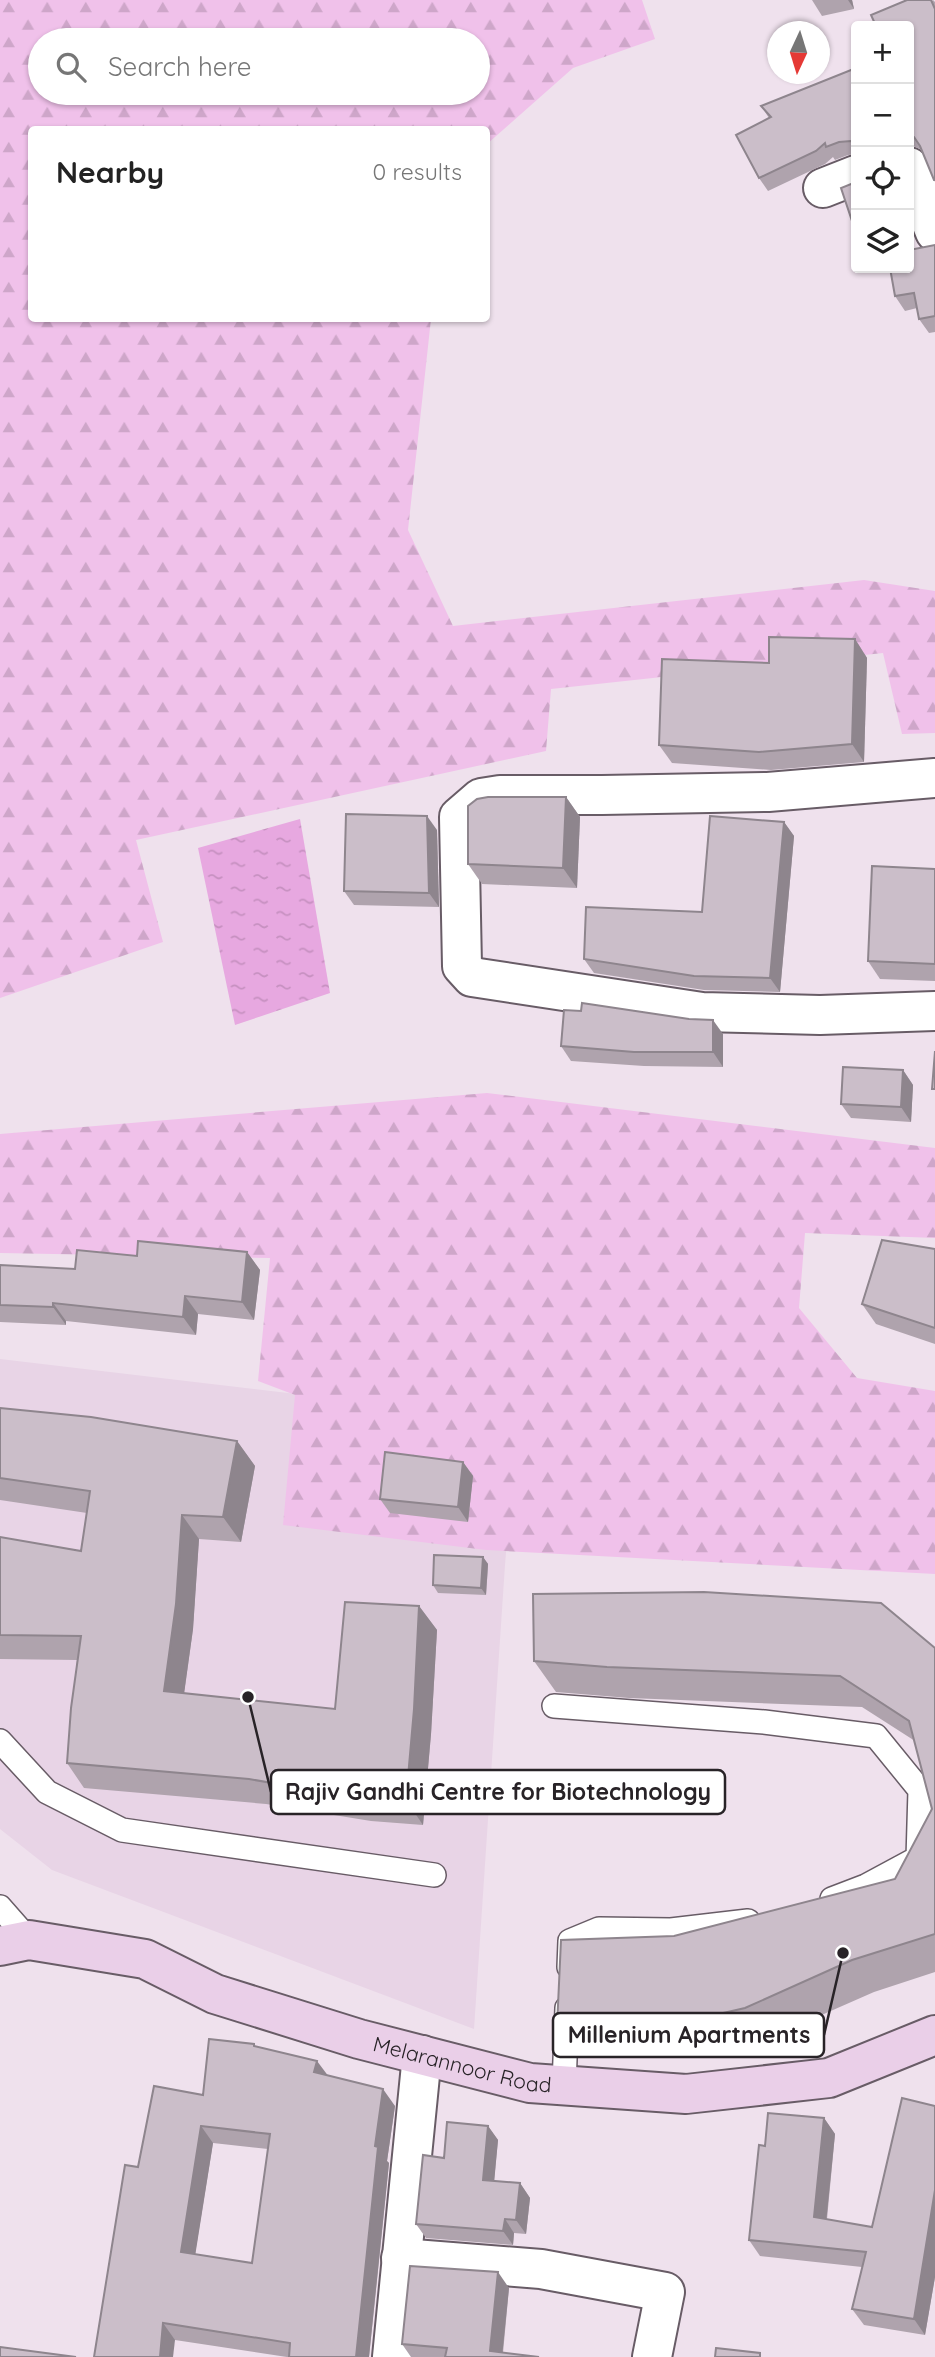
<!DOCTYPE html>
<meta charset="utf-8">
<style>
body{margin:0;font-family:Quicksand,sans-serif;background:#f2f2f2;color:#222}
.controls{position:absolute;right:21px;top:21px;display:grid;overflow:hidden;border-radius:7px;box-shadow:0 2px 5px #0004}
.controls button{width:63px;height:63px;display:grid;place-items:center;padding:0;border:0;border-bottom:2px solid #e0e0e0;background:#fff;color:#222;font:35px sans-serif}
.compass{position:absolute;left:767px;top:21px;width:63px;height:63px;border-radius:50%;background:#fff;box-shadow:0 2px 5px #0004;rotate:184deg}
.list{margin:0;padding:0;list-style:none}
h2{display:flex;justify-content:space-between;align-items:center;height:91px;margin:0;padding:0 28px;font-size:30px}
h2 small{font-size:23px;font-weight:400;color:#767676}
.icon{flex:none;width:38px;height:38px;fill:none;stroke:currentColor;stroke-width:2;stroke-linecap:round;stroke-linejoin:round}
.map{position:relative;flex:none;width:935px;height:2357px;overflow:hidden}
.search{position:absolute;background:#fff;box-shadow:0 2px 5px #0004;left:28px;top:28px;width:462px;height:77px;display:flex;align-items:center;gap:18px;box-sizing:border-box;padding:0 24px;border-radius:38px;color:#767676;font-size:26px}
.panel{position:absolute;background:#fff;box-shadow:0 2px 5px #0004;left:28px;top:126px;width:462px;height:196px;border-radius:7px}
.map>svg:first-child{display:block}
</style>
<div class="map">
<svg width="935" height="2357" viewBox="0 0 935 2357">
<defs>
<pattern id="forest-firs" width="22" height="20" patternUnits="userSpaceOnUse" patternTransform="scale(1.75)"><rect width="22" height="20" fill="#f0c1ea"/><path d="M5 1l3.5 6h-7zM16 11l3.5 6h-7z" fill="#cea6c9"/></pattern>
<pattern id="water-ripples" width="26" height="14" patternUnits="userSpaceOnUse" patternTransform="scale(1.75)"><rect width="26" height="14" fill="#e7a8e0"/><path d="M2 4q2-2 4 0t4 0M15 11q2-2 4 0t4 0" fill="none" stroke="#c690c0"/></pattern>
</defs>
<rect width="100%" height="100%" fill="#efe1ed"/>
<polygon fill="#e8d4e6" points="0,1359 517,1420 505,1565 474,2029 52,1870 0,1829"/>
<g fill="url(#forest-firs)" fill-rule="evenodd">
<path d="M0 0H642L655 39 573 68 487 144 486 130H32V318L431 319 408 530 453 626 864 580 935 591V733L902 734 883 653 551 689 546 751 136 840 163 942 0 998ZM40 40H478V93H40Z"/>
<polygon points="487,1093 935,1148 935,1238 805,1233 799,1308 857,1378 935,1391 935,1574 486,1550 283,1525 295,1395 258,1381 270,1258 0,1253 0,1134"/>
</g>
<polygon fill="url(#water-ripples)" points="300,819 330,993 235,1025 198,848"/>
<g fill="none" stroke-linecap="round" stroke-linejoin="round">
<defs>
<g id="lane">
<polyline points="554,1706 764,1722 876,1736 920,1790 918,1858 866,1886 832,1899"/>
<polyline points="0,1741 47,1792 122,1830 434,1875"/>
<polyline points="0,1907 29,1940"/>
<polyline points="569,1967 570,1941 599,1929 671,1930 748,1921"/>
<polyline points="564,2085 567,2008"/>
</g>
<g id="street">
<polyline points="909,167 935,232"/>
<polyline points="823,188 856,175"/>
<polyline points="935,778 768,792 602,795 500,795 481,798 459,817 462,966 472,977 702,1012 820,1015 935,1011"/>
<polyline points="401,2258 541,2269 665,2292 652,2357"/>
<polyline points="392,2357 422,2055"/>
</g>
<g id="secondary">
<path id="s1" d="M0 1946 29 1940 145 1959 215 1994 359 2039 530 2083 686 2094 829 2078 935 2035"/>
</g>
</defs>
<use href="#lane" stroke="#685c66" stroke-width="26"/>
<use href="#street" stroke="#685c66" stroke-width="42"/>
<use href="#secondary" stroke="#685c66" stroke-width="42"/>
<use href="#lane" stroke="#fff" stroke-width="23"/>
<use href="#street" stroke="#fff" stroke-width="38"/>
<use href="#secondary" stroke="#eacfe8" stroke-width="38"/>
</g>
<g fill="#afa3ad" fill-rule="evenodd">
<polygon points="812,0 852,0 854,9 822,16"/>
<polygon points="933,0 935,2 935,182 922,150 911,145 909,146 909,26"/>
<polygon points="856,68 856,154 848,155 835,160 833,157 825,164 768,191 759,178 769,118 761,106"/>
<polygon points="935,245 935,332 929,333 919,319 917,308 905,311 895,296"/>
<polygon points="855,639 867,658 864,762 771,770 672,763 659,745 769,663"/>
<polygon points="566,797 580,817 577,888 482,884 468,864"/>
<polygon points="784,822 794,836 780,992 704,990 594,973 584,959 702,912"/>
<polygon points="437,830 439,907 354,905 344,891"/>
<polygon points="935,869 935,981 880,979 868,961"/>
<polygon points="723,1034 723,1067 644,1066 571,1061 561,1046"/>
<polygon points="903,1070 913,1085 911,1122 851,1118 841,1104"/>
<polygon points="935,1249 935,1344 876,1324 862,1304"/>
<polygon points="247,1252 260,1270 254,1320 198,1314 196,1335 66,1321 66,1325 0,1322 0,1265 75,1269 137,1256"/>
<polygon points="0,1408 237,1441 255,1466 241,1542 199,1539 193,1629 184,1693 335,1709 419,1606 437,1630 431,1734 423,1825 371,1821 266,1804 84,1788 67,1763 77,1660 0,1659 0,1537 81,1551 87,1513 0,1500"/>
<polygon points="463,1462 473,1476 468,1522 390,1513 380,1499"/>
<polygon points="483,1557 488,1564 486,1595 438,1593 433,1585"/>
<polygon points="935,1648 935,1972 874,1992 767,2039 684,2058 579,2058 557,2027 674,1936 895,1879 932,1809 915,1741 862,1707 629,1698 556,1692 534,1661"/>
<path d="M254 2044 256 2047 327 2075 395 2106 387 2161 389 2163 369 2357H287L175 2340 94 2357 138 2167 203 2095ZM213 2143 268 2149 252 2263 195 2254Z"/>
<polygon points="935,2106 935,2277 925,2335 864,2325 852,2309 862,2267 760,2256 749,2240 765,2146 824,2118 835,2134 827,2219 872,2227"/>
<polygon points="488,2126 498,2140 494,2181 520,2183 530,2198 526,2234 514,2233 513,2245 426,2238 416,2224 444,2158"/>
<polygon points="509,2288 503,2353 539,2357 411,2357 402,2344"/>
</g>
<g fill="#8e858d">
<polygon points="848,0 852,0 854,9"/>
<polygon points="855,639 867,658 864,762 852,744"/>
<polygon points="566,797 580,817 577,888 563,868"/>
<polygon points="427,816 437,830 439,907 429,893"/>
<polygon points="784,822 794,836 780,992 770,978"/>
<polygon points="713,1020 723,1034 723,1067 713,1052"/>
<polygon points="903,1070 913,1085 911,1122 901,1107"/>
<polygon points="247,1252 260,1270 254,1320 242,1302"/>
<polygon points="185,1296 198,1314 196,1335 183,1317"/>
<polygon points="53,1303 66,1321 66,1325 53,1307"/>
<polygon points="237,1441 255,1466 241,1542 223,1517"/>
<polygon points="463,1462 473,1476 468,1522 458,1507"/>
<polygon points="182,1515 199,1539 193,1629 181,1716 164,1691"/>
<polygon points="483,1557 488,1564 486,1595 481,1588"/>
<polygon points="419,1606 437,1630 431,1734 423,1825 406,1800"/>
<polygon points="317,2061 329,2077 314,2072"/>
<polygon points="383,2089 395,2106 387,2161 389,2163 369,2357 356,2357 375,2146"/>
<polygon points="824,2118 835,2134 825,2233 814,2217"/>
<polygon points="201,2126 213,2143 193,2269 181,2252"/>
<polygon points="488,2126 498,2140 493,2194 483,2180"/>
<polygon points="520,2183 530,2198 526,2234 516,2220"/>
<polygon points="935,2190 935,2277 925,2335 914,2319"/>
<polygon points="505,2219 514,2233 513,2245 503,2231"/>
<polygon points="498,2272 509,2288 502,2357 490,2351"/>
<polygon points="163,2323 175,2340 173,2357 160,2357"/>
</g>
<g fill="#cbbec9" stroke="#8e858d" stroke-width="2" fill-rule="evenodd">
<polygon points="907,0 931,0 935,9 935,180 934,180 920,146 914,137 909,135 909,26 876,26 871,15"/>
<polygon points="856,68 856,143 851,141 839,142 826,147 825,143 816,151 759,178 736,135 771,117 761,106"/>
<polygon points="856,182 856,233 841,188"/>
<polygon points="935,245 935,316 919,319 914,293 895,296 890,268 909,268 909,250"/>
<polygon points="769,637 855,639 852,744 759,752 659,745 662,659 769,663"/>
<polygon points="488,797 566,797 563,868 468,864 468,806 477,799"/>
<polygon points="346,814 427,816 429,893 344,891"/>
<polygon points="710,816 784,822 770,978 694,976 584,959 586,907 702,912"/>
<polygon points="872,866 935,869 935,964 868,961"/>
<polygon points="582,1003 689,1019 713,1020 713,1052 634,1052 561,1046 564,1010 581,1011"/>
<polygon points="935,1051 935,1089 932,1089"/>
<polygon points="843,1067 903,1070 901,1107 841,1104"/>
<polygon points="882,1240 935,1249 935,1328 862,1304"/>
<polygon points="138,1241 247,1252 242,1302 185,1296 183,1317 53,1303 53,1307 0,1305 0,1265 75,1269 77,1250 137,1256"/>
<polygon points="0,1408 91,1417 237,1441 223,1517 182,1515 176,1604 164,1691 335,1709 345,1602 419,1606 414,1709 406,1800 353,1797 249,1779 67,1763 71,1708 81,1636 0,1635 0,1537 81,1551 90,1491 0,1478"/>
<polygon points="385,1452 463,1462 458,1507 380,1499"/>
<polygon points="434,1555 483,1557 481,1588 433,1585"/>
<polygon points="704,1592 881,1603 935,1648 935,1934 852,1960 745,2008 662,2027 557,2027 561,1940 674,1936 895,1879 932,1809 909,1721 840,1676 607,1667 534,1661 533,1594"/>
<path d="M209 2039 254 2044V2046L317 2061 314 2072 383 2089 375 2146 378 2147 356 2357H289L290 2343 163 2323 160 2357H94L125 2165 138 2167 154 2086 203 2095ZM201 2126 270 2134 252 2263 181 2252Z"/>
<polygon points="902,2098 935,2106 935,2190 914,2319 852,2309 866,2252 749,2240 759,2145 765,2146 768,2113 824,2118 814,2217 872,2227"/>
<polygon points="447,2122 488,2126 483,2180 520,2183 516,2220 505,2219 503,2231 416,2224 423,2155 444,2158"/>
<polygon points="410,2266 498,2272 490,2351 539,2357 445,2357 447,2348 402,2344"/>
<polygon points="0,2347 76,2357 0,2357"/>
<polygon points="716,2348 760,2353 760,2357 715,2357"/>
</g>
<g text-anchor="middle" dominant-baseline="central" stroke-width="7" stroke-linejoin="round" paint-order="stroke">
<g font-size="21" fill="#282327" stroke="#fff">
<text stroke="none"><textPath href="#s1" startOffset="483">Melarannoor Road</textPath></text>
</g>
</g>
<path fill="none" stroke="#282327" stroke-width="2.5" d="M248 1697L271 1792M843 1953L824 2035"/>
<g fill="#282327" stroke="#fff" stroke-width="2.5">
<circle cx="248" cy="1697" r="7"/>
<circle cx="843" cy="1953" r="7"/>
</g>
<g fill="#fff" stroke="#282327" stroke-width="2.5">
<rect x="271" y="1770" width="454" height="44" rx="7"/>
<rect x="553" y="2013" width="271" height="44" rx="7"/>
</g>
<g font-size="23" text-anchor="middle" font-weight="bold" fill="#282327">
<text x="498" y="1800">Rajiv Gandhi Centre for Biotechnology</text>
<text x="689" y="2043">Millenium Apartments</text>
</g>
</svg>
<div class="controls">
<button>+</button>
<button>−</button>
<button><svg class="icon" aria-label="locate" viewBox="0 0 24 24"><circle cx="12" cy="12" r="6"/><path d="M12 2v4M12 18v4M2 12h4M18 12h4"/></svg></button>
<button><svg class="icon" aria-label="layers" viewBox="0 0 24 24"><path d="M12 4l9 5-9 5-9-5zM3 14l9 5 9-5"/></svg></button>
</div>
<svg class="compass" viewBox="-18 -18 36 36"><path d="M0-13l5 13h-10z" fill="#e53935"/><path d="M0 13l5-13h-10z" fill="#767676"/></svg>
<div class="search"><svg class="icon" aria-label="search" viewBox="0 0 24 24"><circle cx="10" cy="10" r="6"/><path d="M15 15l6 6"/></svg>Search here</div>
<section class="panel">
<h2>Nearby<small>0 results</small></h2>
<ul class="list">
</ul>
</section>
</div>
